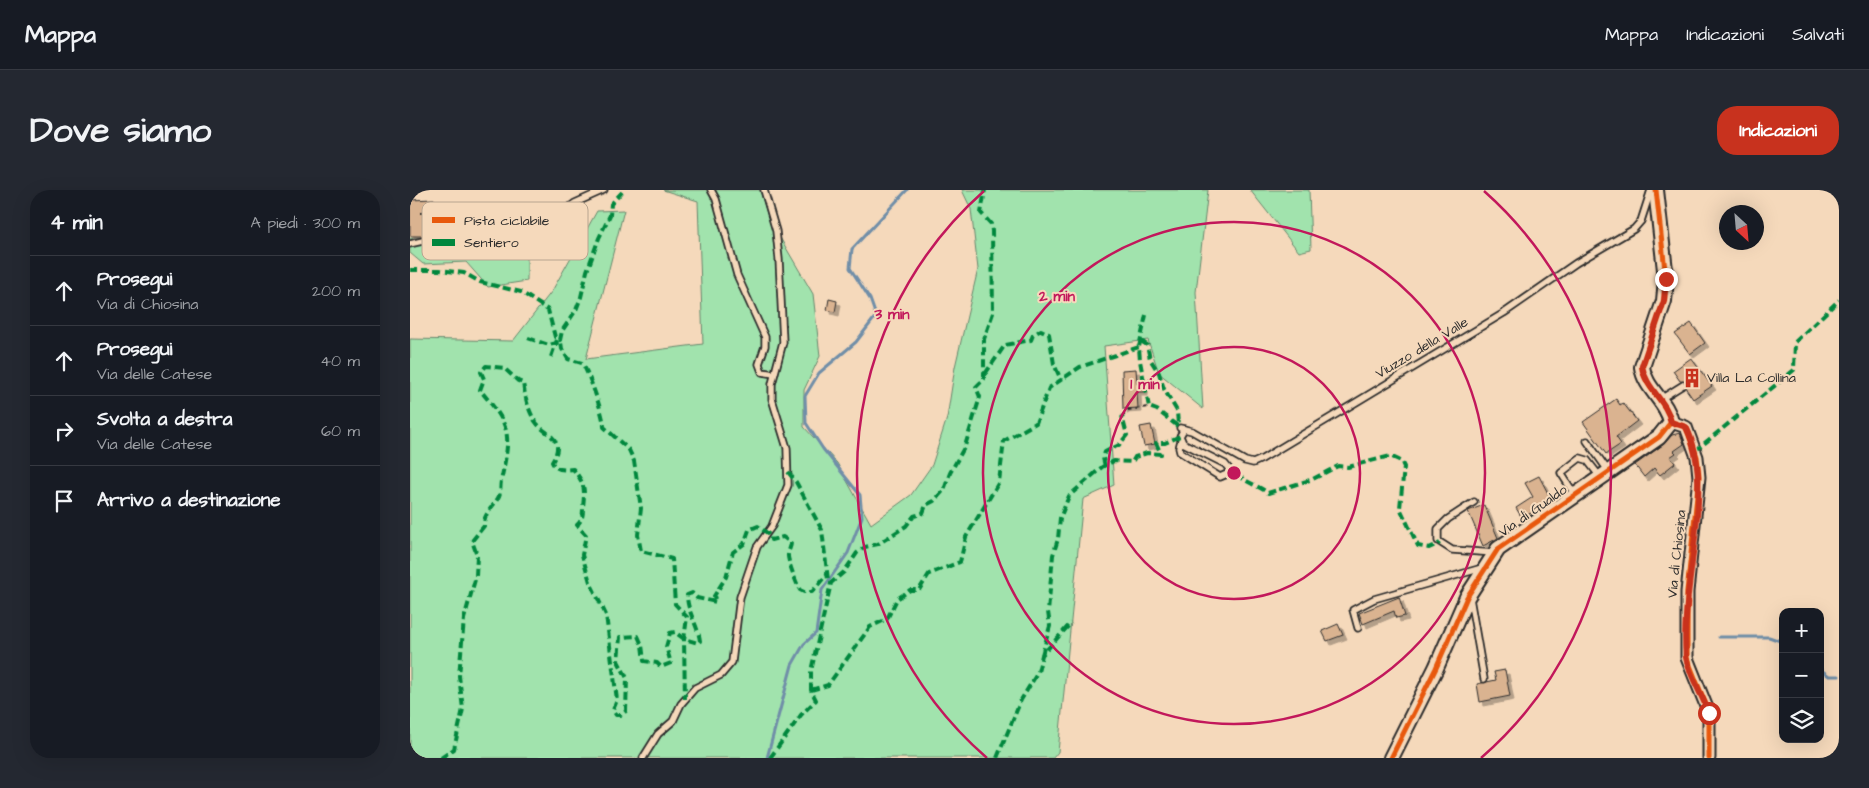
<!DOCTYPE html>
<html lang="it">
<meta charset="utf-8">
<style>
body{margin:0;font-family:"Architects Daughter",sans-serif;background:#242831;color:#f1f3f6}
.controls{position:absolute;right:15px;bottom:15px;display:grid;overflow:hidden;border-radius:10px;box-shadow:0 5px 20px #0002}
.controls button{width:45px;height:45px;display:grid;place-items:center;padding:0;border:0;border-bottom:1px solid #363941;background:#171b24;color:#f1f3f6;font:25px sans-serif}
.compass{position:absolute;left:1309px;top:15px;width:45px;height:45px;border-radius:50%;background:#171b24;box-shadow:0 5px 20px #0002;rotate:154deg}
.stop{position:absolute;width:15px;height:15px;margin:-11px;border:4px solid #c8321e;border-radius:50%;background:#fff}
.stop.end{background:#c8321e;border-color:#fff;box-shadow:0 1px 5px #0008}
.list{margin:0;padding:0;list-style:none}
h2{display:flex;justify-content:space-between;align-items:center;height:65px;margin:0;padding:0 20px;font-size:21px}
h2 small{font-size:16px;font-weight:400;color:#9ea1a6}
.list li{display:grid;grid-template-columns:32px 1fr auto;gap:15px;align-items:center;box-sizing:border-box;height:70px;padding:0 20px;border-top:1px solid #363941}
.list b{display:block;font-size:19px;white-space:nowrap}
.list p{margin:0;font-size:16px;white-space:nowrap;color:#9ea1a6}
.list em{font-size:16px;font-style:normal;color:#9ea1a6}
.icon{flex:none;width:28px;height:28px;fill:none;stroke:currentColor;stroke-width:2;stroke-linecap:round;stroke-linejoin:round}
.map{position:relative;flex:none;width:1429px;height:568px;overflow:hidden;border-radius:20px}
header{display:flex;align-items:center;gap:30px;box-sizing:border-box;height:70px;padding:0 25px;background:#171b24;border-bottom:1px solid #363941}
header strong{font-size:24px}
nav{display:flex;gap:28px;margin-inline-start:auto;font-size:18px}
.intro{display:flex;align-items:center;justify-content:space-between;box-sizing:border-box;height:120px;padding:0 30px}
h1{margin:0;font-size:35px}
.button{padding:12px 22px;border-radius:20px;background:#c8321e;color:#fff;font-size:18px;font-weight:700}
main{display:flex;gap:30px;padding:0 30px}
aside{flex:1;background:#171b24;border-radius:20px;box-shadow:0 5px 20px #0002}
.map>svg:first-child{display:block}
</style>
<header>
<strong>Mappa</strong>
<nav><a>Mappa</a><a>Indicazioni</a><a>Salvati</a></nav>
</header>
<div class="intro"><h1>Dove siamo</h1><a class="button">Indicazioni</a></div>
<main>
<aside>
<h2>4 min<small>A piedi · 300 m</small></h2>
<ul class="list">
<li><svg class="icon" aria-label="ahead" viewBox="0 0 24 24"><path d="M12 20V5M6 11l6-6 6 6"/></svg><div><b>Prosegui</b><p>Via di Chiosina</p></div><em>200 m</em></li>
<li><svg class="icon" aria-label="ahead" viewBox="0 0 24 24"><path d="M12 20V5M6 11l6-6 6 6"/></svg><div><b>Prosegui</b><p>Via delle Catese</p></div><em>40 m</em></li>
<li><svg class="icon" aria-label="right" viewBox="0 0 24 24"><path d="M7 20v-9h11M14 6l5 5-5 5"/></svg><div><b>Svolta a destra</b><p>Via delle Catese</p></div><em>60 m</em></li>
<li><svg class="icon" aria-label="arrive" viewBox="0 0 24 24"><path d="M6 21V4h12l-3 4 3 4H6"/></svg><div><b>Arrivo a destinazione</b></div></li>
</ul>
</aside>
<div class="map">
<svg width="1429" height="568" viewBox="0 0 1429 568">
<defs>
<filter id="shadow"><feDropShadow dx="4" dy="4" stdDeviation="0" flood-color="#0004"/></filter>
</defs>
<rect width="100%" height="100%" fill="#f5d9bb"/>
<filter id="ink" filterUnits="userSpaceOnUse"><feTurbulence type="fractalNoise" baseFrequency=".02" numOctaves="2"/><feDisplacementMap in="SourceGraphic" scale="10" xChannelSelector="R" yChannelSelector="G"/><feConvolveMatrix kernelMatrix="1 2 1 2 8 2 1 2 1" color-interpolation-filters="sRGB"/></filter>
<g filter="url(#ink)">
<g fill="#a1e3ad" stroke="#66876c">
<polygon points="253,0 350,0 358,27 403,104 410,166 394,200 394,237 427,273 461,334 501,305 522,275 537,228 545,177 568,79 561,19 552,0 798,0 786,102 793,219 749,183 738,150 694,156 704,295 673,309 648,562 643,568 0,568 0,149 103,151 142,101 187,21 214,20 176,169 293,154 288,11"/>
<polygon points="840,0 899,0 901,59 889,62"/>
<polygon points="0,48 45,48 45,61 117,63 117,91 78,97 56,72 13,74 0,63"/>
</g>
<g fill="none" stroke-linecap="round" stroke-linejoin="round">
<g stroke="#708ea8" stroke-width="3">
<polyline points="1309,447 1359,447 1373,452"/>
<polyline points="1410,479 1419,486 1429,486"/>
<polyline points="357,568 382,475 394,454 406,443 412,400 438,363 452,327 450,305 413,259 396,233 395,206 409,183 446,152 466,126 460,109 440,78 442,59 497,0"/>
</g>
</g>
<g fill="#dab390" stroke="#2b2b2b" filter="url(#shadow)">
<polygon points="24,9 25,30 47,33 46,46 0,46 0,10"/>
<polygon points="419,109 427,111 425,122 417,120"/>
<polygon points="1281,133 1295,153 1280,164 1265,144"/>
<polygon points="1281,168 1302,196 1283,209 1276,199 1277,192 1270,191 1263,181"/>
<polygon points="726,179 727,194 734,194 734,202 727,202 728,218 713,219 712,180"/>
<polygon points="1206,209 1210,215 1213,213 1227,231 1206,247 1211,254 1196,264 1173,232"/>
<polygon points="741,235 745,254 734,256 730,237"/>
<polygon points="1270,243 1274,254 1264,261 1266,263 1260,267 1265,273 1250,285 1244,278 1234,287 1225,275 1254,254 1262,245"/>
<polygon points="1129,286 1142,311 1112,328 1106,318 1123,307 1115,293"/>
<polygon points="1074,315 1088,348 1073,356 1058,321"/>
<polygon points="989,407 995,426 986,428 984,421 953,434 949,423"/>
<polygon points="928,434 933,445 917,451 912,441"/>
<polygon points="1095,480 1100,506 1070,512 1067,494 1086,490 1084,482"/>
</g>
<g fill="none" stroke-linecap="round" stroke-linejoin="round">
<defs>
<g id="service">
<polyline points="301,0 306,9 327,85 355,147 355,156 349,174 352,182 364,184"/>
<polyline points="99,30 57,27 52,31 55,39 63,43 115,49 124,45 165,13 194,0"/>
<path d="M0 54C8 52 19 49 27 49 50 49 69 58 90 47"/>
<polyline points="1249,210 1273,195"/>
<polyline points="770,238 782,241 835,271 843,273 852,269 1094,123 1166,73 1224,39 1231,31 1241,0"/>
<polyline points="771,250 769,258 770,262 810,287 817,284 819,279 815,274 773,253 770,246 774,239"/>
<polyline points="1177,251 1199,282"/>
<polyline points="1165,305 1151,283 1170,268 1177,270 1191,288"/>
<polyline points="1064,312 1038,329 1028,339 1028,351 1042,360 1085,363"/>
<polyline points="1060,408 1074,489"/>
<polyline points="948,438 943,420 964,409 1072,378"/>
<polyline points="233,568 248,544 263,531 271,514 285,498 311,485 322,472 330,407 347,357 362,336 378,295 377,258 362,209 362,194 373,152 369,69 366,41 354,0"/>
</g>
<polyline id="minor" points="1261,232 1276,237 1287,267 1289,287 1277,402 1277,468 1299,523 1299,568"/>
<path id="tertiary" d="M981 568 1026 478 1057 407 1088 359 1249 247 1261 232C1257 211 1235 199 1232 177L1254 111 1256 89 1246 0"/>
</defs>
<use href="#service" stroke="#2b2b2b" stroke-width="9"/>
<use href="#minor" stroke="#2b2b2b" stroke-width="15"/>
<use href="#tertiary" stroke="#2b2b2b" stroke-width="18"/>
<g stroke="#2b2b2b" stroke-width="2" stroke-dasharray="4 4" stroke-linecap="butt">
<polyline points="10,23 31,22 45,28"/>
<polyline points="712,226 718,220 739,217"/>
</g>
<use href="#service" stroke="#f5d9bb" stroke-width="5.5"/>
<use href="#minor" stroke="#f5d9bb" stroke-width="11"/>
<use href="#tertiary" stroke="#f5d9bb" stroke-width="14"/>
<g stroke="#00873e" stroke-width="4" stroke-dasharray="8 4" stroke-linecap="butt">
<polyline points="0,80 29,80 54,83 70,92 111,102 138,120 145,147 150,150 152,141 166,120 171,107 177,81 189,48 200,25 201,14 214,0"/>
<polyline points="736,125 729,157 730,171 739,217 747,220 770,238"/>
<path d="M118 148 139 155 151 152 152 159 158 169 172 173C179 183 194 226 194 237L219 260 224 271 231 318 228 345 231 361 262 369 265 414 277 427 274 450 275 509"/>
<polyline points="731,151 737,155 740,169 749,183 754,199 767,221 768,235"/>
<polyline points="141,167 147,150"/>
<polyline points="575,184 595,155 621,150 623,145 631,140 639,144 644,174 651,190"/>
<polyline points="1285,261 1384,180 1385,152 1429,110"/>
<polyline points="695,276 693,268 695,262 709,255 717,245 712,226"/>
<polyline points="378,282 386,292 412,340 418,390"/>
<path d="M827 284C836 293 848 295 858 303L903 289 928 276 938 277 980 266 991 271 994 277 990 318 1008 356 1019 358 1030 353"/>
<polyline points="632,465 640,436 638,422 643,365 648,349 650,328 659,306 692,277 704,271 722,272 725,267 737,263 751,264 746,253 755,253 770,246"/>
<polyline points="401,500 418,495 460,437 477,429 487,409 500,400 509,400 519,384 550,372 556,347 589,292 594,251 626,233 639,198 670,177 729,157"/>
<path d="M31 568 44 559 53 519 49 486 54 429 66 386 67 365 62 351 74 336C73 323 84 317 89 306 91 302 90 296 91 291 101 243 102 238 70 200L74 189 71 182 76 176 94 178 108 191 113 193C115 206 118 220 125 231 135 246 157 247 142 272 146 281 155 280 163 279 175 294 175 298 173 317 173 325 173 329 167 335L176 345 172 365 180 392 196 425 207 510 203 520 206 525H211L216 521 217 488 208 471 210 447 228 446 232 455 234 471 247 473 251 477 261 473 256 457 260 443 265 442 274 449 288 453 290 451C288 435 277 422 277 405L282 403 287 408 306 412 304 406 316 387 323 362 334 354 339 340 348 336 361 346V350L373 347 381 353C381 357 378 361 378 365 377 369 387 395 390 400L394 402H402L417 384"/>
<polyline points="360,568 391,525 406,510 401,500 401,481 421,393 434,382 447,363 455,357 468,354 496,336 504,326 513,323 516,315 524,311 534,300 540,283 555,256 570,207 566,197 574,189 574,149 583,123 582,41 581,34 571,23 575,0"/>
<polyline points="587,568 611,510 628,482 632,465 661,433"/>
</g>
<defs>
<g id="cycleway">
<path d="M1246 0 1256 89 1254 111 1232 177C1235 199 1257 211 1261 232"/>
<polyline points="1261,232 1276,237 1287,267 1289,287 1277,402 1277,468 1299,523 1299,568"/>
<polyline points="981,568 1026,478 1057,407 1088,359 1249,247 1261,232"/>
</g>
</defs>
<use href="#cycleway" stroke="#f5d9bb" stroke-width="8"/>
<use href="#cycleway" stroke="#e8590c" stroke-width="5"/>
</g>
</g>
<g fill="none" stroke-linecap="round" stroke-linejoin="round" filter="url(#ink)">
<path stroke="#c8321e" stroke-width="6" d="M1256 89 1254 111 1232 176C1235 198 1257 211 1261 232L1276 237C1307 297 1269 397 1276 467 1278 482 1293 507 1299 523"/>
</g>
<g fill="none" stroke="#c2185b" stroke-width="2.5">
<circle cx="824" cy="283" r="126"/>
<circle cx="824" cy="283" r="251"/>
<path d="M577 568A377 377 0 0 1 574 1M1074 1A377 377 0 0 1 1071 568"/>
</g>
<defs>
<symbol id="building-bare" viewBox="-9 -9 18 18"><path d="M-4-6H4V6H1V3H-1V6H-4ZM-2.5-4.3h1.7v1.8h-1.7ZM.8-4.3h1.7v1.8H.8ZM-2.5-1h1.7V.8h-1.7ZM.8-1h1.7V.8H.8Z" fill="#c8321e" stroke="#f5d9bb" stroke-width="2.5" paint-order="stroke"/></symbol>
</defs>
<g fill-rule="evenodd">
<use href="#building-bare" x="1268" y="174" width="28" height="28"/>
</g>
<g text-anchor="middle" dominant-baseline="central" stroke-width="4" stroke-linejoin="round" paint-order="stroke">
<g font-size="14" fill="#2b2b2b" stroke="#f5d9bb">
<text transform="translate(1012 158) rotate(-31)">Viuzzo della Valle</text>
<text transform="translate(1123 321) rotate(-35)">Via di Gualdo</text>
<text transform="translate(1267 364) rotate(-84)">Via di Chiosina</text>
</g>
<g font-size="14" fill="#2b2b2b" stroke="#f5d9bb" text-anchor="start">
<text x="1297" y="188">Villa La Collina</text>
</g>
</g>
<rect x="12" y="12" width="166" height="58" rx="8" fill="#f5d9bb" stroke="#b8a590" stroke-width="1"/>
<rect x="22" y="27" width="23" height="6" fill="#e8590c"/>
<rect x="22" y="49" width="23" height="7" fill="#00873e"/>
<g font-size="14" fill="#2b2b2b">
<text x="54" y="35">Pista ciclabile</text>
<text x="54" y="57">Sentiero</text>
</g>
<circle cx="824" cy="283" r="8" fill="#c2185b" stroke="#f5d9bb" stroke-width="2.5"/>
<g font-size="15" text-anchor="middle" font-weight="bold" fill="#c2185b" stroke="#f5d9bb" stroke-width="4" stroke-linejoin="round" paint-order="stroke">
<text x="647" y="111">2 min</text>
<text x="482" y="129">3 min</text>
<text x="735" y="199">1 min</text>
</g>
</svg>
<div class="controls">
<button>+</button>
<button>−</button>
<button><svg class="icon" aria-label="layers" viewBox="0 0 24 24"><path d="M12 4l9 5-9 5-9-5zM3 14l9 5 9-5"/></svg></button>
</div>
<svg class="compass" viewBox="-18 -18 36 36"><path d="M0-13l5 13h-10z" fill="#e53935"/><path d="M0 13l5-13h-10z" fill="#9ea1a6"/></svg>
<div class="stop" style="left:1299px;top:523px"></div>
<div class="stop end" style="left:1256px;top:89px"></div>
</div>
</main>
